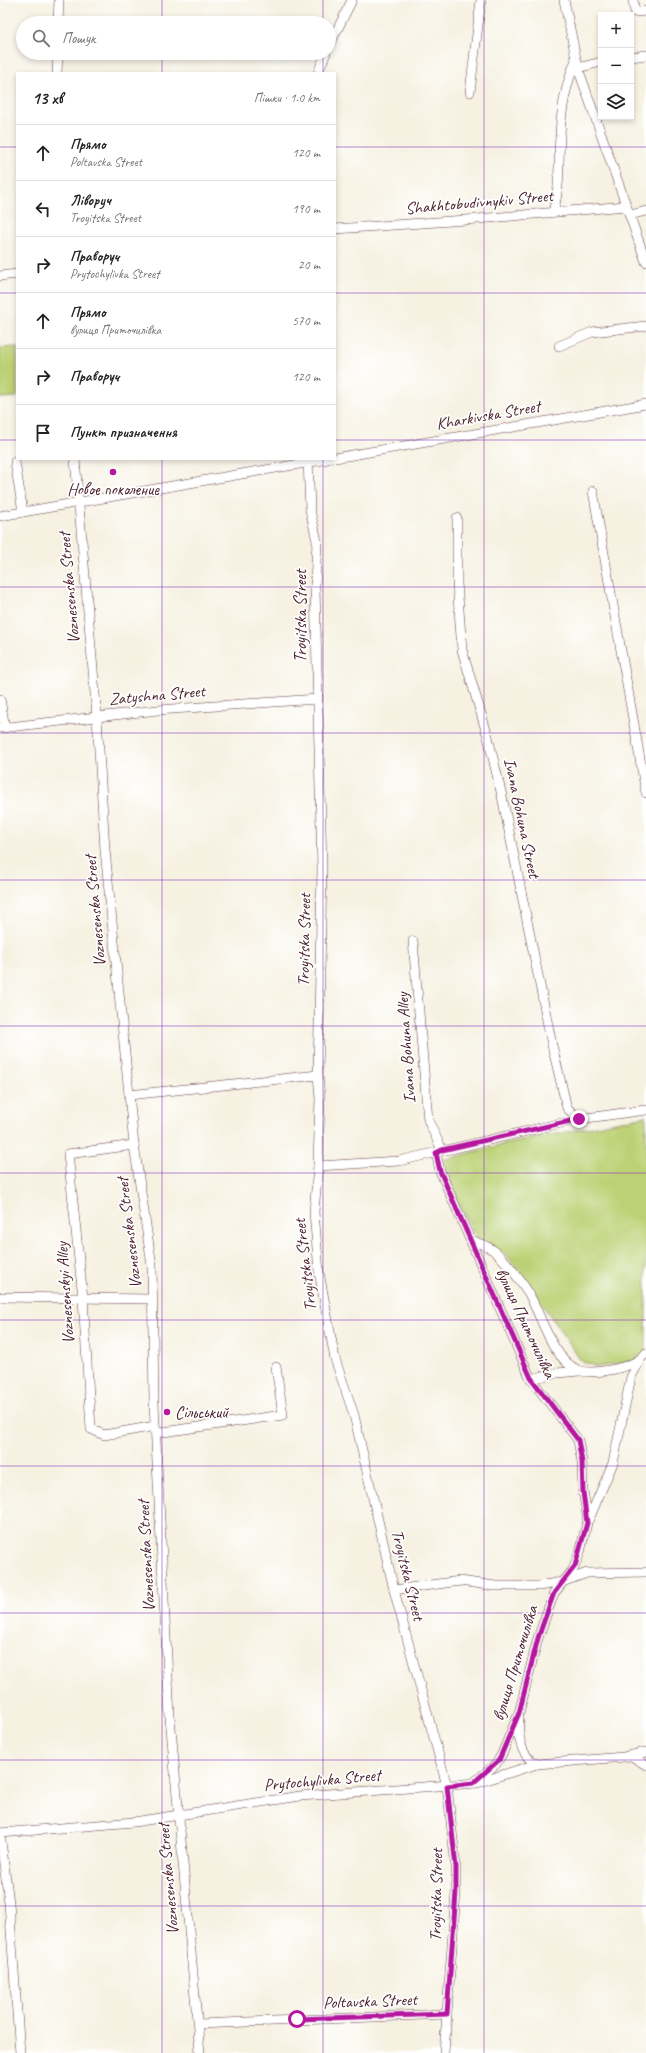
<!DOCTYPE html>
<html lang="uk">
<meta charset="utf-8">
<style>
body{margin:0;font-family:Caveat,sans-serif;background:#f2f2f2;color:#222}
.controls{position:absolute;right:12px;top:12px;display:grid;overflow:hidden;border-radius:0px;box-shadow:0 2px 6px #0003}
.controls button{width:36px;height:36px;display:grid;place-items:center;padding:0;border:0;border-bottom:1px solid #e0e0e0;background:#fff;color:#222;font:20px sans-serif}
.stop{position:absolute;width:12px;height:12px;margin:-9px;border:3px solid #b5179e;border-radius:50%;background:#fff}
.stop.end{background:#b5179e;border-color:#fff;box-shadow:0 1px 4px #0008}
.list{margin:0;padding:0;list-style:none}
h2{display:flex;justify-content:space-between;align-items:center;height:52px;margin:0;padding:0 16px;font-size:17px}
h2 small{font-size:13px;font-weight:400;color:#767676}
.list li{display:grid;grid-template-columns:26px 1fr auto;gap:12px;align-items:center;box-sizing:border-box;height:56px;padding:0 16px;border-top:1px solid #e0e0e0}
.list b{display:block;font-size:15px;white-space:nowrap}
.list p{margin:0;font-size:13px;white-space:nowrap;color:#767676}
.list em{font-size:13px;font-style:normal;color:#767676}
.icon{flex:none;width:22px;height:22px;fill:none;stroke:currentColor;stroke-width:2;stroke-linecap:round;stroke-linejoin:round}
.map{position:relative;flex:none;width:646px;height:2053px;overflow:hidden}
.search{position:absolute;background:#fff;box-shadow:0 2px 6px #0003;left:16px;top:16px;width:320px;height:44px;display:flex;align-items:center;gap:10px;box-sizing:border-box;padding:0 14px;border-radius:22px;color:#767676;font-size:15px}
.panel{position:absolute;background:#fff;box-shadow:0 2px 6px #0003;left:16px;top:72px;width:320px;height:388px;border-radius:0px}
.map>svg:first-child{display:block}
</style>
<div class="map">
<svg width="646" height="2053" viewBox="0 0 646 2053">
<rect width="100%" height="100%" fill="#fff"/>
<filter id="ink" filterUnits="userSpaceOnUse"><feTurbulence type="fractalNoise" baseFrequency=".025" numOctaves="2"/><feDisplacementMap in="SourceGraphic" scale="8" xChannelSelector="R" yChannelSelector="G"/><feConvolveMatrix kernelMatrix="1 2 1 2 8 2 1 2 1" color-interpolation-filters="sRGB"/></filter>
<filter id="wash" filterUnits="userSpaceOnUse"><feTurbulence type="fractalNoise" baseFrequency=".012" numOctaves="4" result="noise"/><feDisplacementMap in="SourceGraphic" scale="16" xChannelSelector="R" yChannelSelector="G"/><feGaussianBlur stdDeviation="0.9" result="paint"/><feColorMatrix in="noise" values="0 0 0 0 0 0 0 0 0 0 0 0 0 0 0 0 0 1.4 0 .05"/><feComposite in="paint" operator="in"/></filter>
<g filter="url(#wash)">
<rect width="100%" height="100%" fill="#f6f1e1"/>
<g fill="#bcd175" stroke="#837850">
<polygon points="17,347 17,397 0,398 0,348"/>
<polygon points="646,1116 646,1352 631,1362 597,1367 581,1361 521,1273 504,1253 476,1237 453,1191 443,1160 496,1146"/>
</g>
</g>
<g filter="url(#ink)">
<g fill="none" stroke-linecap="round" stroke-linejoin="round">
<defs>
<g id="minor">
<polyline points="564,0 578,68 646,262"/>
<polyline points="633,0 635,12 646,11"/>
<polyline points="58,23 59,0"/>
<polyline points="329,46 352,0"/>
<polyline points="631,57 646,55"/>
<polyline points="578,68 601,62"/>
<polyline points="57,73 58,53"/>
<polyline points="318,73 326,53"/>
<polyline points="470,92 481,0"/>
<path d="M553 212C561 186 558 162 560 136 561 110 566 84 576 60"/>
<polyline points="630,215 646,211"/>
<polyline points="335,229 466,220 626,206"/>
<polyline points="0,276 17,274"/>
<polyline points="559,346 592,332 646,326"/>
<polyline points="335,458 646,404"/>
<polyline points="75,459 97,717 105,850 134,1145 152,1266 154,1403 170,1717 200,2053"/>
<polyline points="308,459 310,510 317,541 315,587 322,869 318,1075 320,1098 318,1166 314,1212 319,1272 335,1359 354,1415 394,1590 447,1786 456,1867 456,1892 444,2053"/>
<polyline points="15,462 23,512"/>
<polyline points="593,491 646,793"/>
<polyline points="0,516 328,459"/>
<polyline points="457,518 457,583 462,650 488,737 502,796 552,1045 567,1108 579,1119"/>
<polyline points="0,699 5,728"/>
<polyline points="0,728 158,710 317,699"/>
<polyline points="413,941 428,1120 442,1150"/>
<polyline points="129,1095 318,1075"/>
<polyline points="134,1145 68,1154 83,1298 91,1429 104,1435 155,1426"/>
<polyline points="436,1153 440,1171 531,1379 578,1440 582,1462 583,1491 587,1515 587,1523 580,1552 573,1570 554,1593 538,1638 519,1713 502,1754 496,1764 473,1783"/>
<polyline points="318,1166 399,1161 579,1119 646,1110"/>
<path d="M471 1240C478 1243 487 1246 493 1250 504 1258 521 1281 528 1292 541 1315 552 1359 578 1370 588 1374 605 1371 615 1369 627 1366 638 1363 646 1353"/>
<polyline points="0,1297 152,1299"/>
<polyline points="531,1379 557,1373 579,1371"/>
<polyline points="156,1433 283,1415 276,1367"/>
<polyline points="589,1519 613,1463 631,1377 639,1362"/>
<polyline points="394,1590 460,1581 495,1586 539,1586 562,1582 587,1573 646,1572"/>
<path d="M519 1718C518 1735 519 1756 537 1764"/>
<polyline points="630,1755 646,1765"/>
<polyline points="0,1833 134,1822 300,1796 477,1783 537,1764 624,1757 646,1752"/>
<polyline points="0,1833 9,1903 20,2053"/>
<polyline points="198,2024 447,2014"/>
</g>
</defs>
<use href="#minor" stroke="#643e46" stroke-width="10"/>
<use href="#minor" stroke="#fff" stroke-width="9"/>
</g>
</g>
<g fill="none" stroke-linecap="round" stroke-linejoin="round" filter="url(#ink)">
<polyline stroke="#b5179e" stroke-width="5" points="297,2019 447,2014 456,1892 456,1867 447,1786 473,1783 499,1760 519,1713 538,1638 550,1604 554,1593 575,1566 587,1523 583,1492 582,1462 578,1440 531,1378 440,1171 436,1153 442,1150 579,1119"/>
</g>
<path fill="none" stroke="#7b2cbf" stroke-width="1" stroke-opacity="0.55" d="M162 0V23M323 0V23M484 0V2053M162 53V73M323 53V73M0 147H17M335 147H646M0 293H17M335 293H646M0 440H17M335 440H646M162 459V2053M323 459V2053M0 587H646M0 733H646M0 880H646M0 1026H646M0 1173H646M0 1320H646M0 1466H646M0 1613H646M0 1760H646M0 1906H646"/>
<g fill="#b5179e" stroke="#fff" stroke-width="1.5">
<circle cx="113" cy="472" r="4"/>
<circle cx="167" cy="1412" r="4"/>
</g>
<g text-anchor="middle" dominant-baseline="central" stroke-width="3.5" stroke-linejoin="round" paint-order="stroke">
<g font-size="17" fill="#4a1f2b" stroke="#fff">
<text transform="translate(479 202) rotate(-5)">Shakhtobudivnykiv Street</text>
<text transform="translate(488 415) rotate(-10)">Kharkivska Street</text>
<text transform="translate(69 588) rotate(-95)">Voznesenska Street</text>
<text transform="translate(300 616) rotate(-90)">Troyitska Street</text>
<text transform="translate(157 695) rotate(-5)">Zatyshna Street</text>
<text transform="translate(522 818) rotate(78)">Ivana Bohuna Street</text>
<text transform="translate(95 911) rotate(-95)">Voznesenska Street</text>
<text transform="translate(304 940) rotate(-89)">Troyitska Street</text>
<text transform="translate(406 1048) rotate(-94)">Ivana Bohuna Alley</text>
<text transform="translate(129 1233) rotate(-97)">Voznesenska Street</text>
<text transform="translate(305 1265) rotate(-97)">Troyitska Street</text>
<text transform="translate(65 1293) rotate(-94)">Voznesenskyi Alley</text>
<text transform="translate(526 1323) rotate(65)">вулиця Приточилівка</text>
<text transform="translate(146 1556) rotate(-93)">Voznesenska Street</text>
<text transform="translate(408 1575) rotate(76)">Troyitska Street</text>
<text transform="translate(515 1663) rotate(-73)">вулиця Приточилівка</text>
<text transform="translate(322 1780) rotate(-5)">Prytochylivka Street</text>
<text transform="translate(168 1879) rotate(-95)">Voznesenska Street</text>
<text transform="translate(436 1895) rotate(-89)">Troyitska Street</text>
<text transform="translate(370 2001) rotate(-2)">Poltavska Street</text>
</g>
<g font-size="17" fill="#4a1f2b" stroke="#fff">
<text x="113" y="489">Новое поколение</text>
<text x="175" y="1412" text-anchor="start">Сільський</text>
</g>
</g>
</svg>
<div class="controls">
<button>+</button>
<button>−</button>
<button><svg class="icon" aria-label="layers" viewBox="0 0 24 24"><path d="M12 4l9 5-9 5-9-5zM3 14l9 5 9-5"/></svg></button>
</div>
<div class="stop" style="left:297px;top:2019px"></div>
<div class="stop end" style="left:579px;top:1119px"></div>
<div class="search"><svg class="icon" aria-label="search" viewBox="0 0 24 24"><circle cx="10" cy="10" r="6"/><path d="M15 15l6 6"/></svg>Пошук</div>
<section class="panel">
<h2>13 хв<small>Пішки · 1.0 km</small></h2>
<ul class="list">
<li><svg class="icon" aria-label="ahead" viewBox="0 0 24 24"><path d="M12 20V5M6 11l6-6 6 6"/></svg><div><b>Прямо</b><p>Poltavska Street</p></div><em>120 m</em></li>
<li><svg class="icon" aria-label="left" viewBox="0 0 24 24"><path d="M17 20v-9H6M10 6l-5 5 5 5"/></svg><div><b>Ліворуч</b><p>Troyitska Street</p></div><em>190 m</em></li>
<li><svg class="icon" aria-label="right" viewBox="0 0 24 24"><path d="M7 20v-9h11M14 6l5 5-5 5"/></svg><div><b>Праворуч</b><p>Prytochylivka Street</p></div><em>20 m</em></li>
<li><svg class="icon" aria-label="ahead" viewBox="0 0 24 24"><path d="M12 20V5M6 11l6-6 6 6"/></svg><div><b>Прямо</b><p>вулиця Приточилівка</p></div><em>570 m</em></li>
<li><svg class="icon" aria-label="right" viewBox="0 0 24 24"><path d="M7 20v-9h11M14 6l5 5-5 5"/></svg><div><b>Праворуч</b></div><em>120 m</em></li>
<li><svg class="icon" aria-label="arrive" viewBox="0 0 24 24"><path d="M6 21V4h12l-3 4 3 4H6"/></svg><div><b>Пункт призначення</b></div></li>
</ul>
</section>
</div>
